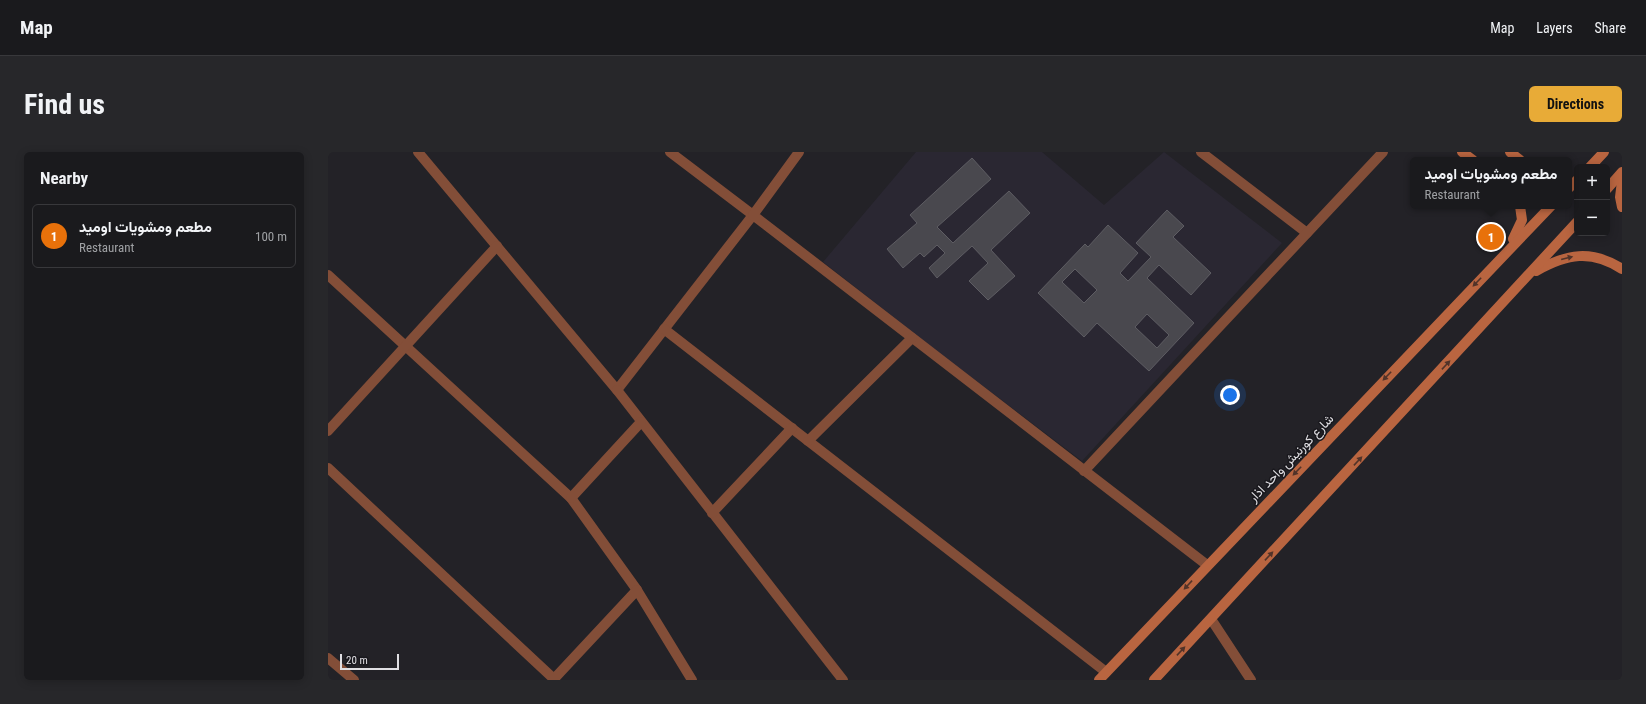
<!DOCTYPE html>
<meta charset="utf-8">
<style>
body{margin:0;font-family:"Roboto Condensed",Vazirmatn,sans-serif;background:#27272a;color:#f1f3f6}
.controls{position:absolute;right:12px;top:12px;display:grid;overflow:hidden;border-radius:6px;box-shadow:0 2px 10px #0003}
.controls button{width:36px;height:36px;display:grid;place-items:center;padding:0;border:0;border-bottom:1px solid #38383b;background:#1a1a1d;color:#f1f3f6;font:20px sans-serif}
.scale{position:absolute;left:12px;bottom:10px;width:59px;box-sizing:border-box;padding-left:4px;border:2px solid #e0dfe3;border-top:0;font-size:11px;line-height:14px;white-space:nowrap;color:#e0dfe3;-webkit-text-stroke:3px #19181d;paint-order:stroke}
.you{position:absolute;left:902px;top:243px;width:14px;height:14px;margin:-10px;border:3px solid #fff;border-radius:50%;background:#1a73e8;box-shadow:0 0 0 6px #1a73e833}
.badge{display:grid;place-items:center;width:26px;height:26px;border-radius:50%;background:#e8ab37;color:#fff;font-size:13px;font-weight:700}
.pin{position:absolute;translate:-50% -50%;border:2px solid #fff;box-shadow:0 1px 4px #0006}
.popup{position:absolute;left:1082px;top:5px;width:162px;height:52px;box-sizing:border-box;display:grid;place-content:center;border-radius:6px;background:#1a1a1d;filter:drop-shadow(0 1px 3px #0005);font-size:13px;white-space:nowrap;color:#9fa1a4}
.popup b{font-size:15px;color:#f1f3f6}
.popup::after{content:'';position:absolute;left:50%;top:100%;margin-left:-8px;border:8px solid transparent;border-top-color:#1a1a1d}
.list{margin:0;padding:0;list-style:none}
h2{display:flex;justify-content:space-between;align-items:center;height:52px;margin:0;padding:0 16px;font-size:17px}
h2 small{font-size:13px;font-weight:400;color:#9fa1a4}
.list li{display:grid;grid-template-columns:26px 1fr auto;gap:12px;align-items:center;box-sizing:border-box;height:64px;margin:0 8px 8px;padding:0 8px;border:1px solid #38383b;border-radius:6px}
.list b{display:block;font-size:15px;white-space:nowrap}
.list p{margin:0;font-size:13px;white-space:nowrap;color:#9fa1a4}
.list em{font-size:13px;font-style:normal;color:#9fa1a4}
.map{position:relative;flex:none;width:1294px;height:528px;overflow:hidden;border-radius:6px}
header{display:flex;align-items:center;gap:24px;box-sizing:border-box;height:56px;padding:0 20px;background:#1a1a1d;border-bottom:1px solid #38383b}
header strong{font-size:19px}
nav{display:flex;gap:22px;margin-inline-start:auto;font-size:14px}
.intro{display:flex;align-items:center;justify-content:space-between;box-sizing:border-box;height:96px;padding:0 24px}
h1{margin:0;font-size:28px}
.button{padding:10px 18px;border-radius:6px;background:#e8ab37;color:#111;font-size:14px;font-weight:700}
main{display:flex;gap:24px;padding:0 24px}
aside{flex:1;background:#1a1a1d;border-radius:6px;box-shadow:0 2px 10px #0003}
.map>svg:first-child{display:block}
</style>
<header>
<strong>Map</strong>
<nav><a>Map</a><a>Layers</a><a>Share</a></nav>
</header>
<div class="intro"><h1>Find us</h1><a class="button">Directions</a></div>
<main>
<aside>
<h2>Nearby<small></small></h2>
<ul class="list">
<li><span class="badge" style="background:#e8710a">1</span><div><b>مطعم ومشويات اوميد</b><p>Restaurant</p></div><em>100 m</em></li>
</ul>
</aside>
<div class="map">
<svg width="1294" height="528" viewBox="0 0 1294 528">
<rect width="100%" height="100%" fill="#232227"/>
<polygon fill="#2a2732" points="588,0 714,0 776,53 836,0 954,91 754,309 610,200 495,110"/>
<g fill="#49484e" stroke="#5e5d63" fill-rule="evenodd">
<polygon points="644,6 663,27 609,75 625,91 681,39 702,61 663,98 687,124 660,148 641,129 660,111 644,94 609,126 601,116 617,101 609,93 596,105 592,101 575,116 559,97 589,71 582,63"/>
<path d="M839 58 856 74 845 85 883 121 863 143 831 113 819 126 866 171 821 219 769 171 756 185 710 141 757 92 760 95 780 73 810 101 792 121 800 129 823 105 808 91ZM747 117 769 138 756 151 734 130ZM819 162 841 183 829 196 807 175Z"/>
</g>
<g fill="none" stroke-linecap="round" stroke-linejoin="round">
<polyline stroke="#834e38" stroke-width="10" points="883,467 923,528"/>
<g stroke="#834e38" stroke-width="10">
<polyline points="90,0 289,238 425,63 342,0"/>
<polyline points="471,0 425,63 879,413"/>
<polyline points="873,0 979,81"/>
<polyline points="0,123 243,346 309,438 364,528"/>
<polyline points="336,177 778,520"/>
<polyline points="289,238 515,528"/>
<polyline points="0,279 169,94"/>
<polyline points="480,289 584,186"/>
<polyline points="0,316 227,528"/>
<polyline points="756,319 1055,0"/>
<polyline points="243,346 313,270"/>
<polyline points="384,361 464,276"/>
<polyline points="0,506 26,528"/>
<polyline points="225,528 309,438"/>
</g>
<g stroke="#b96540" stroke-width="10">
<polyline points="1134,0 1145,8"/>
<polyline points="1182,0 1192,8"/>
<polyline points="1262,15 1276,0"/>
<polyline points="1294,29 1292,45 1294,55"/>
<polyline points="1241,36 1249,28"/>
<polyline points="1279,37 1294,20"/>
<polyline points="1185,87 1194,68 1192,54"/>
<path d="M1208 119C1239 102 1263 97 1294 117"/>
<polyline points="771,528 1223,54"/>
<polyline points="826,528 1249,70"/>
</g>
</g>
<defs><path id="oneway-solid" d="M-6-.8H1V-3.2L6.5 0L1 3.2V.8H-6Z"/></defs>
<g fill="#513329">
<use href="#oneway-solid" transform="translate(1239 106) rotate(-14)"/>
<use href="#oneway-solid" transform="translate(1149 130) rotate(134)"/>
<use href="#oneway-solid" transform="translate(1118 213) rotate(-47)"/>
<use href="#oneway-solid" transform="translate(1059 224) rotate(134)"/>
<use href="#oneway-solid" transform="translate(1030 309) rotate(-47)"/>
<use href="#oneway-solid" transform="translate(969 319) rotate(134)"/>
<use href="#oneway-solid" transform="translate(941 404) rotate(-47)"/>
<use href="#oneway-solid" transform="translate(860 433) rotate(133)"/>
<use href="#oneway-solid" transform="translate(853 499) rotate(-47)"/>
</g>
<g text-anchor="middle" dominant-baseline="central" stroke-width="3" stroke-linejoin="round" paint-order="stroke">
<g font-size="13" fill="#e0dfe3" stroke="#19181d">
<text transform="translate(963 306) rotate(-46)">شارع كورنيش واحد اذار</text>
</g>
</g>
</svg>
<div class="controls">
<button>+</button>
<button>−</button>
</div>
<div class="scale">20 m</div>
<div class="you"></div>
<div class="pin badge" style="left:1163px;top:85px;background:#e8710a">1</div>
<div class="popup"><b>مطعم ومشويات اوميد</b>Restaurant</div>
</div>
</main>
